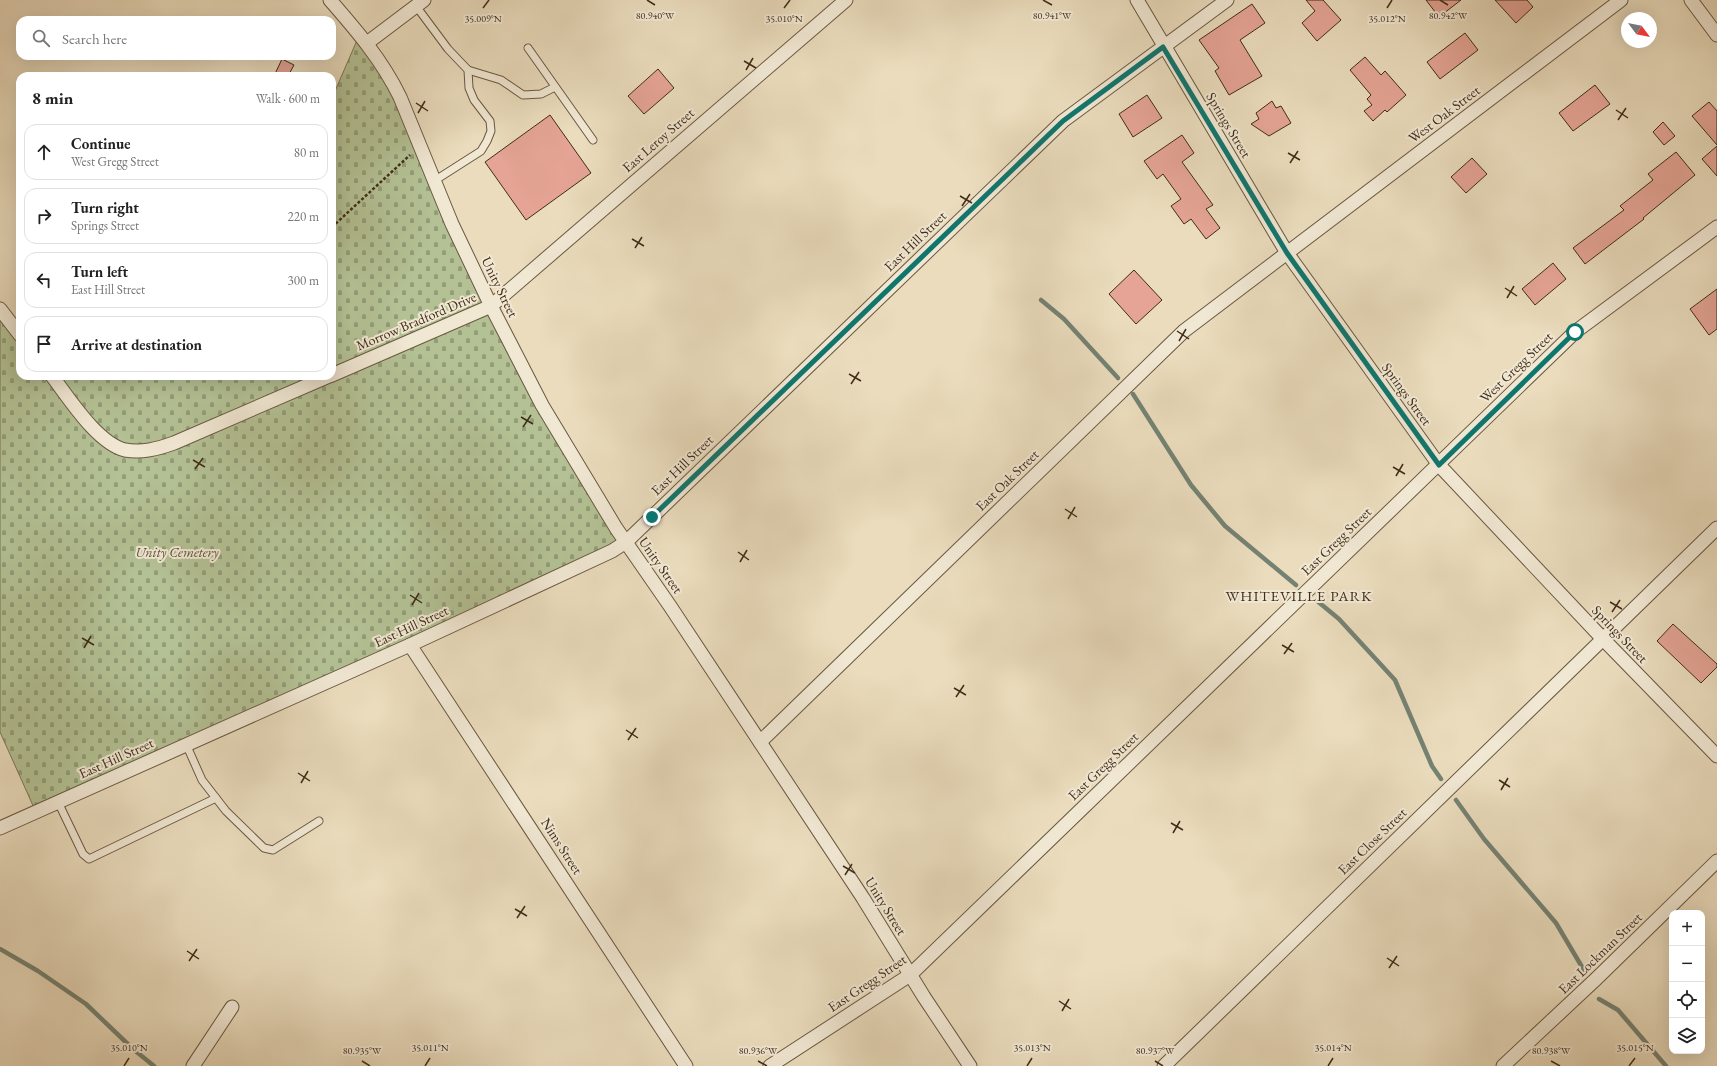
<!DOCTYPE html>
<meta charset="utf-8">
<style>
body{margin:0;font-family:"EB Garamond",serif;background:#f6f6f6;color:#222}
.controls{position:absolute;right:12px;bottom:12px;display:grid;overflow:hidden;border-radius:8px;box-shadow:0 4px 16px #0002}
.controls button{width:36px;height:36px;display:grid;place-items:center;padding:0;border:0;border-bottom:1px solid #e0e0e0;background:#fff;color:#222;font:20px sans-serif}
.compass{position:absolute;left:1621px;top:12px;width:36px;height:36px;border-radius:50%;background:#fff;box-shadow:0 4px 16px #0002;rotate:122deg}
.stop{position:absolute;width:12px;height:12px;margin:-9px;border:3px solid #0f766e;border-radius:50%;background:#fff}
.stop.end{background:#0f766e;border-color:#fff;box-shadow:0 1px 4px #0008}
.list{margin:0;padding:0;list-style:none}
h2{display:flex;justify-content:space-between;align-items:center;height:52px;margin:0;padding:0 16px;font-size:17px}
h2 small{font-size:13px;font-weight:400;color:#767676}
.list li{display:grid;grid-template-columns:26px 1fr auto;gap:12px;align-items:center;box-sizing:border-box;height:56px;margin:0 8px 8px;padding:0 8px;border:1px solid #e0e0e0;border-radius:12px}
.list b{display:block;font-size:15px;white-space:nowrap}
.list p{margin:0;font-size:13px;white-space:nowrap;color:#767676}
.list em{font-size:13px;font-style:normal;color:#767676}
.icon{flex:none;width:22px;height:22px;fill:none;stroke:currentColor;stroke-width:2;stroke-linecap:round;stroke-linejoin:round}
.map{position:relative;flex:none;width:1717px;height:1066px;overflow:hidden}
.search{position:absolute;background:#fff;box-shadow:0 4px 16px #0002;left:16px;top:16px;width:320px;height:44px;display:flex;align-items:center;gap:10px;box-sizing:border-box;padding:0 14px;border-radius:12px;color:#767676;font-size:15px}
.panel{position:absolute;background:#fff;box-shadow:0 4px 16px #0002;left:16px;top:72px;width:320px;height:308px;border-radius:12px}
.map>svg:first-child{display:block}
</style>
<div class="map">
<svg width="1717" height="1066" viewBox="0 0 1717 1066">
<defs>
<pattern id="cemetery-stones" width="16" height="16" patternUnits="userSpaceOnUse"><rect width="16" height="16" fill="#b3c194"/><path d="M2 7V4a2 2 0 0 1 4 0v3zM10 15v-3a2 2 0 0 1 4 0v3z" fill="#939d78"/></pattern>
</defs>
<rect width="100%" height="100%" fill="#eadcbd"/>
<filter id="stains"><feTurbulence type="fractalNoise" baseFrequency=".005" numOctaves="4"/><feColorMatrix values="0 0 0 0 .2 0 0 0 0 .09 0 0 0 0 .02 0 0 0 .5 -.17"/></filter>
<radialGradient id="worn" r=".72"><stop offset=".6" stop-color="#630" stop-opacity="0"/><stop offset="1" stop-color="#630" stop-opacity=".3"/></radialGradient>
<polygon fill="url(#cemetery-stones)" stroke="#7a7656" points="358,38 389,81 447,220 622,541 35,810 0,732 0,313 20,338 20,376 332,376 332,98"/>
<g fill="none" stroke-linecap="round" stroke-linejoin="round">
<g stroke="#758273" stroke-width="4.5">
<polyline points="1041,300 1064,319 1118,378"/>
<polyline points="1133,394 1191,485 1225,526 1296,585"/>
<polyline points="1316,600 1339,619 1395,680 1432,766 1441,779"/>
<polyline points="1456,800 1484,839 1556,923 1585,972"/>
<polyline points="0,949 38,971 86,1004 133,1049 154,1066"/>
<polyline points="1599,999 1618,1010 1666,1066"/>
</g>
</g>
<g fill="#e5a495" stroke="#402c18">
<polygon points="1306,0 1323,0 1341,20 1317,41 1302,23 1315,11"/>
<polygon points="1426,0 1461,0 1439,17"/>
<polygon points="1495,0 1527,0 1533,7 1516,23"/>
<polygon points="1252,4 1265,23 1240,40 1262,76 1229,95 1215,71 1219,68 1199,40"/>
<polygon points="1465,33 1478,50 1440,79 1427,62"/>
<polygon points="1365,57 1381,75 1385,71 1406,95 1387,112 1385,110 1373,121 1364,111 1372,105 1367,99 1371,95 1350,70"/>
<polygon points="282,59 294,65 288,76 274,76"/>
<polygon points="658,69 674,88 644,114 628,96"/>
<polygon points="1595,85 1610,104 1573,131 1559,113"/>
<polygon points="1147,95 1162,118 1133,137 1119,114"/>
<polygon points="1272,101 1276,108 1281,106 1291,123 1269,136 1251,124 1259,119 1256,113"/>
<polygon points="1709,102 1717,111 1717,145 1692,116"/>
<polygon points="550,115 591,173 526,220 485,162"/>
<polygon points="1663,122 1675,136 1664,145 1653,132"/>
<polygon points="1182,135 1194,153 1182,162 1213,205 1206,209 1220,228 1206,239 1191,219 1184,224 1171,206 1181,199 1163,174 1157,179 1144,161"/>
<polygon points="1717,146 1717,176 1702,159"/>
<polygon points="1676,152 1695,175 1643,218 1644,219 1585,264 1573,248 1624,210 1620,206 1653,180 1648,174"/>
<polygon points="1472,158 1487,174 1466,193 1451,177"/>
<polygon points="1553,263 1566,279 1535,305 1522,289"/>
<polygon points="1134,270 1162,300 1136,324 1109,294"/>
<polygon points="1717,289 1717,329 1709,335 1690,309"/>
<polygon points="1673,624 1717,664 1717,667 1701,683 1657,641"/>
</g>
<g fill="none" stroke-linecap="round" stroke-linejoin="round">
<defs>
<g id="lane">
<polyline points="416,6 448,49 468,70 469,88 474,100 490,121 491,131 487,141 481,151 434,181"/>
<polyline points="528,48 593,140"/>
<polyline points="468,70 501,80 523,95 541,94 555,87"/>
<polyline points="186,744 202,780 226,811 264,848 273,850 319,821"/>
<polyline points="58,802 83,854 89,859 216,798"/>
</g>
<g id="street">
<path d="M330 0C357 31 382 60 400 97L452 224 491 306 542 405 616 528 670 606 863 898 924 997 970 1066"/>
<polyline points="1137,0 1287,253 1439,465 1603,639 1717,756"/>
<polyline points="1691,0 1717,35"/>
<polyline points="367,43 424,0"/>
<polyline points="0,309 20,335"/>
<polyline points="332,375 491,306 846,0"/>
<path d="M52 376C69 398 97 443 125 450 142 453 157 449 174 443L329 376"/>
<polyline points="410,645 686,1066"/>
<polyline points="760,742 1184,331 1621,0"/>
<polyline points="0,828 410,645 612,551 626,542 1063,121 1227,0"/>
<polyline points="193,1066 232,1007"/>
<polyline points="770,1066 910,975 1575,332 1717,227"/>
<polyline points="1164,1066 1717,528"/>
<polyline points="1503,1066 1596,979 1717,861"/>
</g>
</defs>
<use href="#lane" stroke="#6a5841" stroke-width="9"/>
<use href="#street" stroke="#6a5841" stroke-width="15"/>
<polyline stroke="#402c18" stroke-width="2.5" stroke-dasharray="3 2" stroke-linecap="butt" points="332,227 410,155"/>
<use href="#lane" stroke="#f1e8d4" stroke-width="7"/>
<use href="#street" stroke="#f1e8d4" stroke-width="13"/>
</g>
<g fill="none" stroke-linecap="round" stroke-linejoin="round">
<polyline stroke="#0f766e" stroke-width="5" points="652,517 1063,121 1163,47 1287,253 1439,465 1575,332"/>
</g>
<path fill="none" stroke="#402c18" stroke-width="1.5" d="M647 0 655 5M1043 0 1052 5M1440 0 1448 5M483 8 489 0M784 8 790 0M1387 8 1392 0M744 61 756 68M746 70 753 58M416 103 428 111M1616 110 1628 118M418 113 425 101M1618 120 1626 108M1288 153 1300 160M1290 163 1298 151M960 196 972 203M962 206 970 194M632 239 644 246M635 248 642 237M1505 288 1517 296M1507 298 1514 286M1177 331 1189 339M1179 341 1186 329M849 374 861 381M851 384 859 372M521 417 533 424M523 427 531 415M193 460 205 467M1393 467 1405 474M195 469 203 458M1396 476 1403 464M1065 509 1077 517M1068 519 1075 507M738 552 749 560M740 562 747 550M410 595 422 603M1610 602 1622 609M412 605 419 593M1612 612 1620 600M82 638 94 645M1282 645 1294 652M84 648 91 636M1284 654 1292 643M954 688 966 695M956 697 964 685M626 730 638 738M628 740 636 728M298 773 310 781M1499 780 1510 787M301 783 308 771M1501 790 1508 778M1171 823 1183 830M1173 833 1180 821M843 866 855 873M845 875 852 864M515 909 527 916M517 918 525 906M187 951 199 959M1387 958 1399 966M189 961 197 949M1389 968 1397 956M1059 1001 1071 1009M1062 1011 1069 999M362 1061 370 1066M758 1061 767 1066M1155 1061 1163 1066M1551 1061 1560 1066M124 1066 129 1058M425 1066 430 1058M1027 1066 1032 1058M1328 1066 1333 1058M1629 1066 1635 1058"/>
<g text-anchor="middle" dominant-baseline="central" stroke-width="4" stroke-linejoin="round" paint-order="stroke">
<g font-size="14" fill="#402c18" stroke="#f1e8d4">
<text transform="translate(1444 114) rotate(-37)">West Oak Street</text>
<text transform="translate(1229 125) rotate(59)">Springs Street</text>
<text transform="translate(658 140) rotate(-41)">East Leroy Street</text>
<text transform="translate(915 241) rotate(-44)">East Hill Street</text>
<text transform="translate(500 287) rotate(64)">Unity Street</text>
<text transform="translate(416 321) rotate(-23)">Morrow Bradford Drive</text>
<text transform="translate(1516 367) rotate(-44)">West Gregg Street</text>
<text transform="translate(1407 394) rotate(54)">Springs Street</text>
<text transform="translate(682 465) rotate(-44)">East Hill Street</text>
<text transform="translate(1007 480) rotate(-44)">East Oak Street</text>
<text transform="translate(1336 541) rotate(-44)">East Gregg Street</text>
<text transform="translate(661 565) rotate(55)">Unity Street</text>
<text transform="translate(411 626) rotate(-25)">East Hill Street</text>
<text transform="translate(1620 634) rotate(46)">Springs Street</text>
<text transform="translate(116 758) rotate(-24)">East Hill Street</text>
<text transform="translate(1103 766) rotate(-44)">East Gregg Street</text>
<text transform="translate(1372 841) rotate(-44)">East Close Street</text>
<text transform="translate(562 846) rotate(57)">Nims Street</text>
<text transform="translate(886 906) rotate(58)">Unity Street</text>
<text transform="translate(1600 953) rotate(-44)">East Lockman Street</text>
<text transform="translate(867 983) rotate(-34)">East Gregg Street</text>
</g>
<g font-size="14" font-style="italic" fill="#574a31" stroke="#f1e8d4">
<text x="177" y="552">Unity Cemetery</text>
</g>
<g font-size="15" letter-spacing="1" fill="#402c18" stroke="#f1e8d4">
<text x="1299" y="595">WHITEVILLE PARK</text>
</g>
</g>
<g font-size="10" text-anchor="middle" fill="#402c18" stroke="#f1e8d4" stroke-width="4" stroke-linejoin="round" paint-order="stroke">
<text x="1052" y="19">80.941°W</text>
<text x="655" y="19">80.940°W</text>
<text x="1448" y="19">80.942°W</text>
<text x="483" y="22">35.009°N</text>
<text x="784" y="22">35.010°N</text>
<text x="1387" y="22">35.012°N</text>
<text x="129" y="1051">35.010°N</text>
<text x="430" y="1051">35.011°N</text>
<text x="1032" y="1051">35.013°N</text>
<text x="1333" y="1051">35.014°N</text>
<text x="1635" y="1051">35.015°N</text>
<text x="362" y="1054">80.935°W</text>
<text x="758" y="1054">80.936°W</text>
<text x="1155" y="1054">80.937°W</text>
<text x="1551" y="1054">80.938°W</text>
</g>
<rect width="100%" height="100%" filter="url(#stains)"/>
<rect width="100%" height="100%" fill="url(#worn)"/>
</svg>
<div class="controls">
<button>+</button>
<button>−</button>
<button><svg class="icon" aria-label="locate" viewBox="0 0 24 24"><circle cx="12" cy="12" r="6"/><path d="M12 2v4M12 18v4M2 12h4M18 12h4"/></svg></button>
<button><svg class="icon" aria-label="layers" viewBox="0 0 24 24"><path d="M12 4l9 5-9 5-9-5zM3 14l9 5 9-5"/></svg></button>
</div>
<svg class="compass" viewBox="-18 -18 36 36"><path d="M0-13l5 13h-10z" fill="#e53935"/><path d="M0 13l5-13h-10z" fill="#767676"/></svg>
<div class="stop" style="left:1575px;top:332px"></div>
<div class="stop end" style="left:652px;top:517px"></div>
<div class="search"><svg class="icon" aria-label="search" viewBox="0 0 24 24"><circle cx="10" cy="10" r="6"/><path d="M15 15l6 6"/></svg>Search here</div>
<section class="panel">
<h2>8 min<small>Walk · 600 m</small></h2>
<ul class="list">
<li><svg class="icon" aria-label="ahead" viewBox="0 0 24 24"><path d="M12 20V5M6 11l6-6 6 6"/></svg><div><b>Continue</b><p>West Gregg Street</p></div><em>80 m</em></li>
<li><svg class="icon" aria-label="right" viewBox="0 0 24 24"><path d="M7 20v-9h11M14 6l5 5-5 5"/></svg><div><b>Turn right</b><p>Springs Street</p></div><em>220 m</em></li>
<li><svg class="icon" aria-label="left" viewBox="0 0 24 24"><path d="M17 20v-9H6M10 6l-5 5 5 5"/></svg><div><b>Turn left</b><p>East Hill Street</p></div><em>300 m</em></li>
<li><svg class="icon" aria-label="arrive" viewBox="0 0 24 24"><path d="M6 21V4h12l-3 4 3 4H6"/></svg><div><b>Arrive at destination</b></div></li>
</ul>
</section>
</div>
